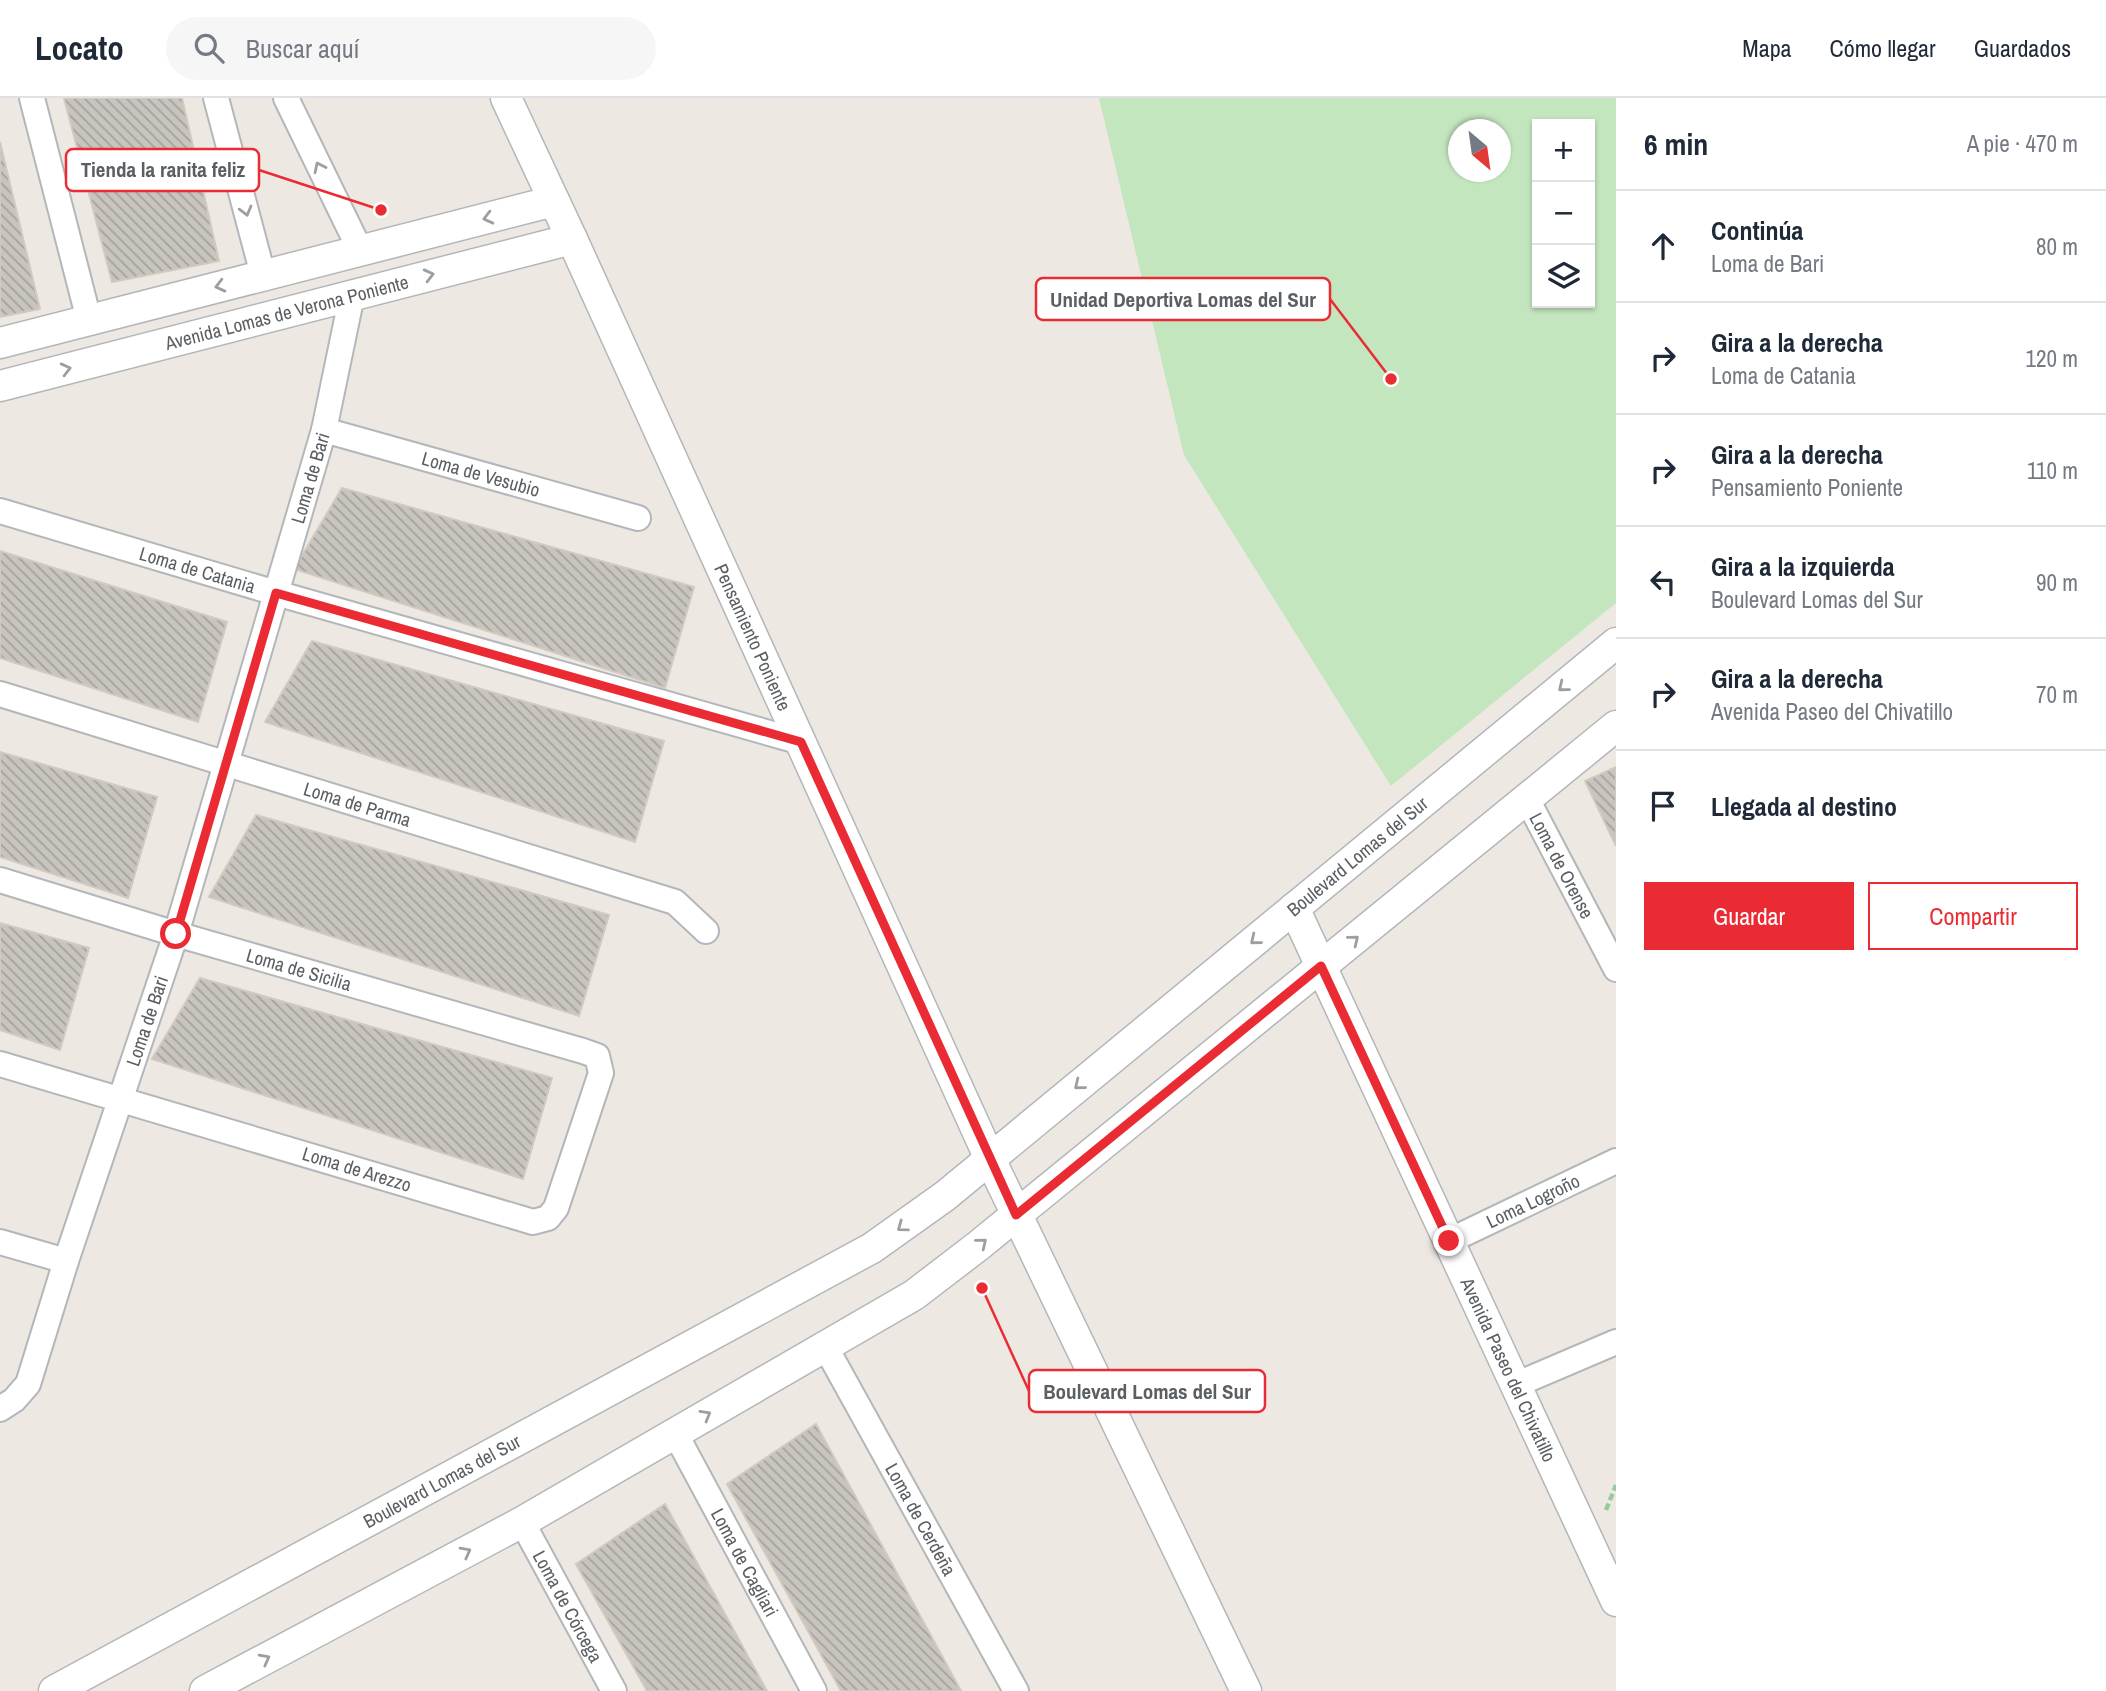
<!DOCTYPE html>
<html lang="es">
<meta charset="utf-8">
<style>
body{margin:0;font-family:"Archivo Narrow",sans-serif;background:#f6f6f7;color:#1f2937}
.controls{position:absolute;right:21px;top:21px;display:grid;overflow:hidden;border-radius:0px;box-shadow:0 2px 5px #0004}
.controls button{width:63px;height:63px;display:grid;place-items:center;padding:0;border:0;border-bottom:2px solid #e0e1e3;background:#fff;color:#1f2937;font:35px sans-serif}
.compass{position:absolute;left:1448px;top:21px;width:63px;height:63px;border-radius:50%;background:#fff;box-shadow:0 2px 5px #0004;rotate:151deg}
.stop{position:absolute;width:21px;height:21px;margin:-16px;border:5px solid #eb2b34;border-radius:50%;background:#fff}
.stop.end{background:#eb2b34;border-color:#fff;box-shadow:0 2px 7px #0008}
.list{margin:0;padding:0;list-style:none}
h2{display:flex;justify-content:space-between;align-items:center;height:91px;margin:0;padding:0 28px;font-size:30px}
h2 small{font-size:23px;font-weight:400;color:#747a83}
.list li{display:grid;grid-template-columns:46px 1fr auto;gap:21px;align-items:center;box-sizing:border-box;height:112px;padding:0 28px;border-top:2px solid #e0e1e3}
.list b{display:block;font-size:26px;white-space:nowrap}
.list p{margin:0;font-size:23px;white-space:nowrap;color:#747a83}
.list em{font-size:23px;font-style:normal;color:#747a83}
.actions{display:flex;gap:14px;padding:21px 28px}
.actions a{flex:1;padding:16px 0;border:2px solid #eb2b34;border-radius:0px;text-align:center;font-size:24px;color:#eb2b34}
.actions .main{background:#eb2b34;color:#fff}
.icon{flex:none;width:38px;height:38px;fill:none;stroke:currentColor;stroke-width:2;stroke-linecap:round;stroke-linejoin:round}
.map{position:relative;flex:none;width:1616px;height:1593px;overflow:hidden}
header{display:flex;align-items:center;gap:42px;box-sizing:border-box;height:98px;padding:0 35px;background:#fff;border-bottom:2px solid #e0e1e3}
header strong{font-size:33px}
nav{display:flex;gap:38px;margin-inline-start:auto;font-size:24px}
.search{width:490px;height:63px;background:#f6f6f7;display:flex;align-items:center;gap:18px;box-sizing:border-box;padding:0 24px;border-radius:38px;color:#747a83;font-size:26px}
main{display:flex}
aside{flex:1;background:#fff}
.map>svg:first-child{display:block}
</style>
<header>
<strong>Locato</strong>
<div class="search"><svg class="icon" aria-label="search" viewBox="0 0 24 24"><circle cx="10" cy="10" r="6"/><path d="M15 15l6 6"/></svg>Buscar aquí</div>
<nav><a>Mapa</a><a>Cómo llegar</a><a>Guardados</a></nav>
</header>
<main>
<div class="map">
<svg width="1616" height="1593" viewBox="0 0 1616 1593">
<defs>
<pattern id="building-back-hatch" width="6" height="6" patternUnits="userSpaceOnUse" patternTransform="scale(1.75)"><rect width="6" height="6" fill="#c8c4be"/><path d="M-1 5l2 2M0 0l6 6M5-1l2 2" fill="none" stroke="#a5a29e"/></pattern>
</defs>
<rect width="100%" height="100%" fill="#ede9e2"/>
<path fill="#c3e6be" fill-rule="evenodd" d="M1099 0H1616V505L1391 688 1184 357ZM1537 26H1590V205H1537ZM1458 32H1500V74H1458Z"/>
<g fill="url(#building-back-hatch)" stroke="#d2cac0" stroke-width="2">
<polygon points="64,0 182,0 219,163 112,184"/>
<polygon points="0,44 40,211 0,219"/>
<polygon points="342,390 694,489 665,590 294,471"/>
<polygon points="0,453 227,524 198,624 0,560"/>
<polygon points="312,543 664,643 635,744 265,624"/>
<polygon points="0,654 157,699 128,800 0,759"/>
<polygon points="1616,669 1616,748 1585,683"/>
<polygon points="256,717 609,817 579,918 209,799"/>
<polygon points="0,825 89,850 60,952 0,932"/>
<polygon points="200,880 552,980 523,1081 152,961"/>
<polygon points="816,1326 961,1593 841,1593 727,1386"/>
<polygon points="665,1406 767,1593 647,1593 576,1466"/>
</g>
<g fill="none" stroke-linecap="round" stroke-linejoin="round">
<defs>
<g id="minor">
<polyline points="32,0 89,222"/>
<polyline points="216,0 263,177"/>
<polyline points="286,0 360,152"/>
<path id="s1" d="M324 332 638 420"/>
<path id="s2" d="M0 413 276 495 801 644"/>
<path id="s3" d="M0 596 675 804 706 833"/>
<path id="s4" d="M1527 701 1616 871"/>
<path id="s5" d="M0 782 176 836 583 953 597 958 601 975 556 1110 548 1120 533 1124 0 966"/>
<path id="s6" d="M1449 1143 1616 1063"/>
<polyline points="0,1144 66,1163"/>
<path id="s7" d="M825 1248 1016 1593"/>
<polyline points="1515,1287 1616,1244"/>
<path id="s8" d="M0 1311 14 1302 28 1286 66 1163 176 836 324 332 352 197"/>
<path id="s9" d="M675 1335 814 1593"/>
<path id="s10" d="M522 1424 614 1593"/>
</g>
<g id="tertiary">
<path id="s11" d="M506 0 572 141 990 1061 1246 1593"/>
<polyline points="0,245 554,103"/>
<path id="s12" d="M0 288 572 141"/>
<path id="s13" d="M1294 810 1616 1503"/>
<path id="s14" d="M54 1593 872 1150 945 1098 1616 545"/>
<polyline points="205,1593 522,1424 914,1197 978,1148 1616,628"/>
</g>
</defs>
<use href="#minor" stroke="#b3b6ba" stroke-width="28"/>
<use href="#tertiary" stroke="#b3b6ba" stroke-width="33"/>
<polyline stroke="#98c9a0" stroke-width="4.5" stroke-dasharray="7 3.5" stroke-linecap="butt" points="1606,1412 1616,1387"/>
<use href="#minor" stroke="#fff" stroke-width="24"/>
<use href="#tertiary" stroke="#fff" stroke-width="30"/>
</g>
<defs><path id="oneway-chevron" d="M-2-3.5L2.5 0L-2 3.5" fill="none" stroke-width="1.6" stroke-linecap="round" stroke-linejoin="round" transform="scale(1.75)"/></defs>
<g stroke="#9c9fa1">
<use href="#oneway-chevron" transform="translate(319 69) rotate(-116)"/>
<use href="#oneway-chevron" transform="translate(246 113) rotate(75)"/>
<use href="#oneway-chevron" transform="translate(488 120) rotate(166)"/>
<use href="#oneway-chevron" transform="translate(429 177) rotate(-14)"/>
<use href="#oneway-chevron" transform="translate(220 188) rotate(166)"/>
<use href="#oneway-chevron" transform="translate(66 271) rotate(-14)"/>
<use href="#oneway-chevron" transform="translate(1563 589) rotate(141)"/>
<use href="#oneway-chevron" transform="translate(1255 842) rotate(141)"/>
<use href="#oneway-chevron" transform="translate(1354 842) rotate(-39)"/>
<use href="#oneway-chevron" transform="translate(1079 987) rotate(141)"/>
<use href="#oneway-chevron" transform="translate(902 1129) rotate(144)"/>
<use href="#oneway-chevron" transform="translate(982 1145) rotate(-39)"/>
<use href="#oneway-chevron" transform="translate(706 1317) rotate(-30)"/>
<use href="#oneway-chevron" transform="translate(466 1454) rotate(-28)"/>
<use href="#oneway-chevron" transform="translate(265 1561) rotate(-28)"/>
</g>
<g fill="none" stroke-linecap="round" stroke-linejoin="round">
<polyline stroke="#eb2b34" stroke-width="9" points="176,836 276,495 801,644 1016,1117 1321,868 1449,1143"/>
</g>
<g text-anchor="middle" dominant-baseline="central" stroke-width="5" stroke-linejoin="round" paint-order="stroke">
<g font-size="19" fill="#5a5f63" stroke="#fff">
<text stroke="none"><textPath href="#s12" startOffset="296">Avenida Lomas de Verona Poniente</textPath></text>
<text stroke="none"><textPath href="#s1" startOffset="163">Loma de Vesubio</textPath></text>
<text stroke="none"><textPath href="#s8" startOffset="987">Loma de Bari</textPath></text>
<text stroke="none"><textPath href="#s2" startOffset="206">Loma de Catania</textPath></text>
<text stroke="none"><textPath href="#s11" startOffset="593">Pensamiento Poniente</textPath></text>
<text stroke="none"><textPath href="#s3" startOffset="374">Loma de Parma</textPath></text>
<text stroke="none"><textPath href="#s14" startOffset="1554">Boulevard Lomas del Sur</textPath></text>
<text stroke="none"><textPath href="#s4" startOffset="75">Loma de Orense</textPath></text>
<text stroke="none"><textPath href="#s5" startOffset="312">Loma de Sicilia</textPath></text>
<text stroke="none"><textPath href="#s8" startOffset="420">Loma de Bari</textPath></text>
<text transform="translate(357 1071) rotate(17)">Loma de Arezzo</text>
<text stroke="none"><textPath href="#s6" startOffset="93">Loma Logroño</textPath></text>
<text stroke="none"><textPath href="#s13" startOffset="509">Avenida Paseo del Chivatillo</textPath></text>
<text stroke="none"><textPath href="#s14" startOffset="441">Boulevard Lomas del Sur</textPath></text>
<text stroke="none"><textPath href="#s7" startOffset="198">Loma de Cerdeña</textPath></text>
<text stroke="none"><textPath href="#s9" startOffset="147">Loma de Cagliari</textPath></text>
<text stroke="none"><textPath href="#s10" startOffset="96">Loma de Córcega</textPath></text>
</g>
</g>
<path fill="none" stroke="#eb2b34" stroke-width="2.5" d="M381 112L259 72M1391 281L1330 201M982 1190L1029 1293"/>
<g fill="#eb2b34" stroke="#fff" stroke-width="2.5">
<circle cx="381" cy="112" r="7"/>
<circle cx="1391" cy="281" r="7"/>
<circle cx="982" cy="1190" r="7"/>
</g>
<g fill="#fff" stroke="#eb2b34" stroke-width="2.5">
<rect x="66" y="51" width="193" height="42" rx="7"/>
<rect x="1036" y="180" width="294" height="42" rx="7"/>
<rect x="1029" y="1272" width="236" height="42" rx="7"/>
</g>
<g font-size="21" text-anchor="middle" font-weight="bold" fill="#5a5f63">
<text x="163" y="79">Tienda la ranita feliz</text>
<text x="1183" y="209">Unidad Deportiva Lomas del Sur</text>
<text x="1147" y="1301">Boulevard Lomas del Sur</text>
</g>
</svg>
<div class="controls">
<button>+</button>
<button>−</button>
<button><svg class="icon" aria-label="layers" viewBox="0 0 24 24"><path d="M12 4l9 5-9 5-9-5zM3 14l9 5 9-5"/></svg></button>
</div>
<svg class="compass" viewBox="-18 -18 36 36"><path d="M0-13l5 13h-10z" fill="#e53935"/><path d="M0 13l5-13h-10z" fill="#747a83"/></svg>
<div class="stop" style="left:176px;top:836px"></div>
<div class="stop end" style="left:1449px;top:1143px"></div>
</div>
<aside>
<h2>6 min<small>A pie · 470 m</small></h2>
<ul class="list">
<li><svg class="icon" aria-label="ahead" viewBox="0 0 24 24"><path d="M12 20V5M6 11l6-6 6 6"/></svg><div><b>Continúa</b><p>Loma de Bari</p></div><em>80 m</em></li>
<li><svg class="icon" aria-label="right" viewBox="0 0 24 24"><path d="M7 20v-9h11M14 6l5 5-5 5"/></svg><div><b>Gira a la derecha</b><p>Loma de Catania</p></div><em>120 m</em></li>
<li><svg class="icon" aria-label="right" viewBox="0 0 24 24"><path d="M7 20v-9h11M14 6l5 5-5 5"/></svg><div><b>Gira a la derecha</b><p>Pensamiento Poniente</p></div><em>110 m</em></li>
<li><svg class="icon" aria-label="left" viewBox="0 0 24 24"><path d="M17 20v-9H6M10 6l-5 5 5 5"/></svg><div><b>Gira a la izquierda</b><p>Boulevard Lomas del Sur</p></div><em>90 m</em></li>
<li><svg class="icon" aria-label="right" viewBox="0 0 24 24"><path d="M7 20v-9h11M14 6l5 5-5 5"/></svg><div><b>Gira a la derecha</b><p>Avenida Paseo del Chivatillo</p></div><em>70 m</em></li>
<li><svg class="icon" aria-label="arrive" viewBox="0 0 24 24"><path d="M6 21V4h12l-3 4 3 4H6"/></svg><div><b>Llegada al destino</b></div></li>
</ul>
<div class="actions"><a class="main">Guardar</a><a>Compartir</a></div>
</aside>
</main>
